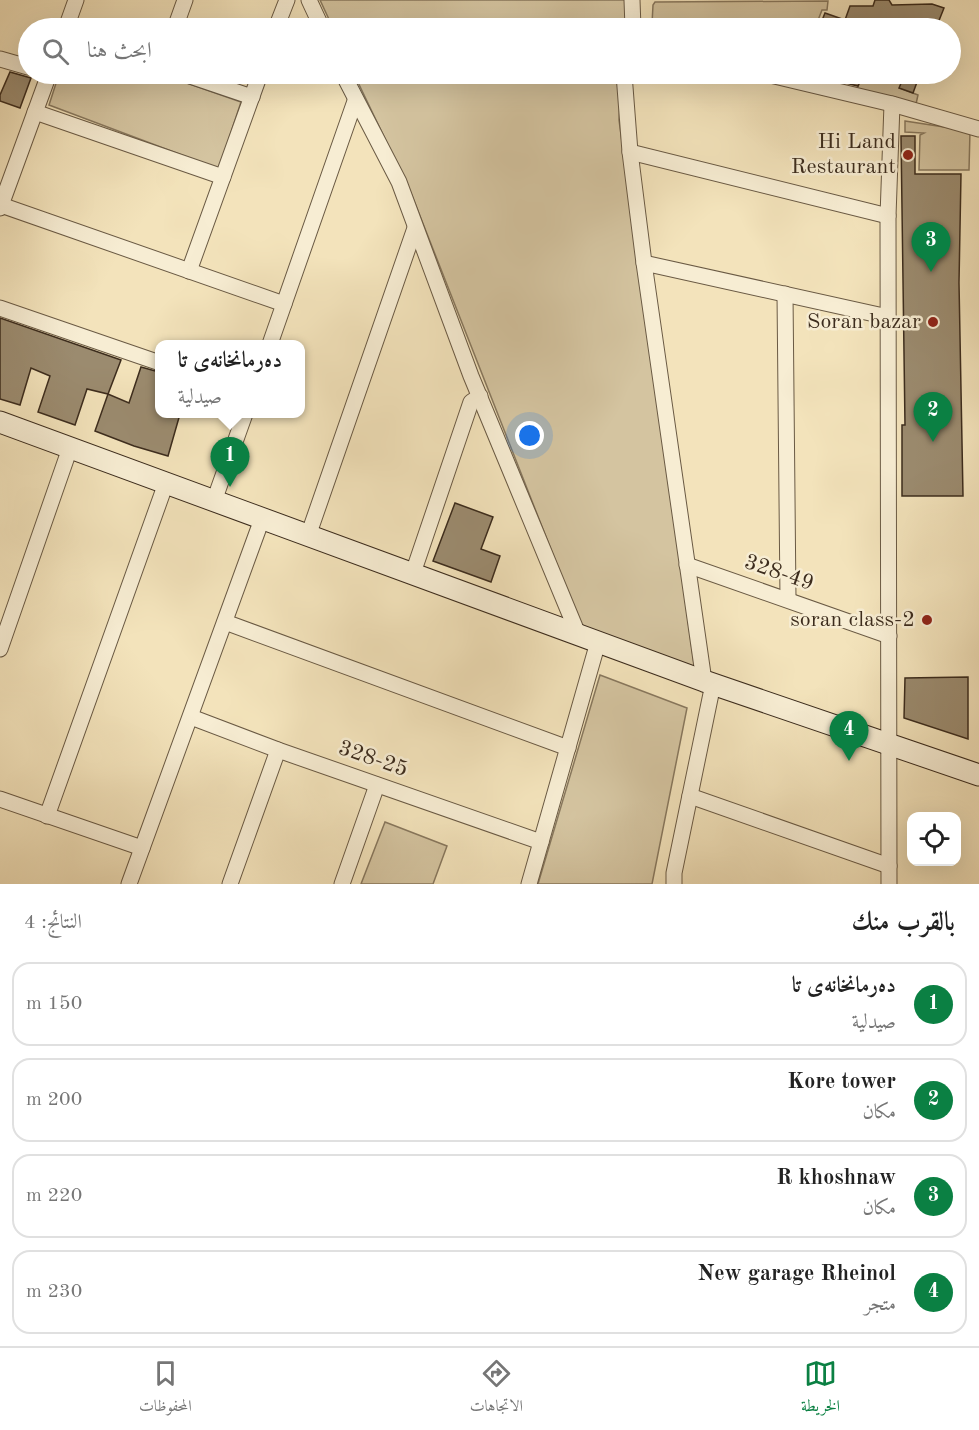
<!DOCTYPE html>
<html lang="ar">
<meta charset="utf-8">
<style>
body{margin:0;font-family:"Old Standard TT",Amiri,serif;background:#f2f2f2;color:#222;direction:rtl}
.controls{position:absolute;right:18px;bottom:18px;display:grid;overflow:hidden;border-radius:12px;box-shadow:0 6px 24px #0002}
.controls button{width:54px;height:54px;display:grid;place-items:center;padding:0;border:0;border-bottom:2px solid #e0e0e0;background:#fff;color:#222;font:30px sans-serif}
.you{position:absolute;left:530px;top:436px;width:21px;height:21px;margin:-15px;border:4px solid #fff;border-radius:50%;background:#1a73e8;box-shadow:0 0 0 9px #1a73e833}
.badge{display:grid;place-items:center;width:39px;height:39px;border-radius:50%;background:#0b8043;color:#fff;font-size:20px;font-weight:700}
.pin{position:absolute;translate:-50% -50px;filter:drop-shadow(0 2px 3px #0008)}
.pin::after{content:'';position:absolute;top:32px;width:21px;height:18px;background:inherit;clip-path:polygon(0 0,100% 0,50% 100%)}
.popup{position:absolute;left:155px;top:340px;width:150px;height:78px;box-sizing:border-box;display:grid;place-content:center;border-radius:12px;background:#fff;filter:drop-shadow(0 2px 4px #0005);font-size:20px;white-space:nowrap;color:#767676}
.popup b{font-size:22px;color:#222}
.popup::after{content:'';position:absolute;left:50%;top:100%;margin-left:-12px;border:12px solid transparent;border-top-color:#fff}
.list{margin:0;padding:0;list-style:none}
h2{display:flex;justify-content:space-between;align-items:center;height:78px;margin:0;padding:0 24px;font-size:26px}
h2 small{font-size:20px;font-weight:400;color:#767676}
.list li{display:grid;grid-template-columns:39px 1fr auto;gap:18px;align-items:center;box-sizing:border-box;height:84px;margin:0 12px 12px;padding:0 12px;border:2px solid #e0e0e0;border-radius:18px}
.list b{display:block;font-size:22px;white-space:nowrap}
.list p{margin:0;font-size:20px;white-space:nowrap;color:#767676}
.list em{font-size:20px;font-style:normal;color:#767676}
.icon{flex:none;width:33px;height:33px;fill:none;stroke:currentColor;stroke-width:2;stroke-linecap:round;stroke-linejoin:round}
.map{position:relative;flex:none;width:979px;height:884px;overflow:hidden;direction:ltr}
.search{position:absolute;background:#fff;box-shadow:0 6px 24px #0002;left:18px;right:18px;top:18px;height:66px;display:flex;align-items:center;gap:15px;box-sizing:border-box;padding:0 21px;border-radius:33px;color:#767676;font-size:22px}
.sheet{height:462px;background:#fff}
nav{display:flex;justify-content:space-around;align-items:center;box-sizing:border-box;height:84px;border-top:2px solid #e0e0e0;background:#fff;font-size:16px;color:#767676}
nav a{display:grid;justify-items:center;gap:3px}
nav .on{color:#0b8043}
.map>svg:first-child{display:block}
</style>
<div class="map">
<svg width="979" height="884" viewBox="0 0 979 884">
<rect width="100%" height="100%" fill="#f3e3bb"/>
<filter id="stains"><feTurbulence type="fractalNoise" baseFrequency=".00333" numOctaves="4"/><feColorMatrix values="0 0 0 0 .2 0 0 0 0 .09 0 0 0 0 .02 0 0 0 .5 -.17"/></filter>
<radialGradient id="worn" r=".72"><stop offset=".6" stop-color="#630" stop-opacity="0"/><stop offset="1" stop-color="#630" stop-opacity=".3"/></radialGradient>
<g fill="#d4c4a0" stroke="#88785e" stroke-width="1.5">
<polygon points="320,0 627,0 628,28 333,28"/>
<polygon points="828,1 827,10 822,10 815,28 658,28 652,24 653,5 655,2"/>
<polygon points="59,74 161,74 241,102 219,169 49,105"/>
<polygon points="354,74 621,74 619,120 695,671 583,631 411,193"/>
<polygon points="863,74 884,74 902,80 900,88 918,95 916,104 857,89"/>
<polygon points="905,121 970,131 969,170 919,170 920,135 924,133 905,132"/>
<polygon points="600,675 687,708 652,884 538,884"/>
<polygon points="385,822 447,846 433,884 361,884"/>
</g>
<g fill="#9b8b6f" stroke="#3c2c1d" stroke-width="1.5">
<polygon points="875,0 889,0 892,5 932,4 944,8 936,28 819,28 825,13 845,20 850,6 873,6"/>
<polygon points="10,72 31,78 20,108 0,101 0,95"/>
<polygon points="818,74 863,74 858,86 830,79"/>
<polygon points="905,74 920,74 913,93 899,88"/>
<polygon points="901,136 915,136 915,174 961,174 959,283 963,496 902,496 902,425 905,425"/>
<polygon points="0,318 121,360 108,394 87,389 75,425 38,412 50,376 31,368 20,405 0,399"/>
<polygon points="141,367 159,372 159,414 180,414 168,456 134,446 95,431 108,394 129,403"/>
<polygon points="455,503 493,517 481,549 500,556 491,582 433,561"/>
<polygon points="968,677 968,739 904,718 905,678"/>
</g>
<g fill="none" stroke-linecap="round" stroke-linejoin="round">
<defs>
<g id="street">
<polyline points="309,0 322,28"/>
<polyline points="632,0 633,28"/>
<polyline points="66,28 76,0"/>
<polyline points="175,28 185,0"/>
<polyline points="276,28 287,0"/>
<polyline points="0,59 28,67"/>
<polyline points="184,74 252,97"/>
<polyline points="343,74 399,182 471,376 578,634"/>
<polyline points="624,74 630,152 644,263 704,681"/>
<polyline points="766,74 892,104 979,129"/>
<polyline points="35,112 223,177"/>
<polyline points="630,152 888,216"/>
<polyline points="1,205 284,304"/>
<polyline points="0,208 49,74"/>
<polyline points="644,263 888,317"/>
<polyline points="189,271 260,74"/>
<polyline points="785,294 788,599"/>
<polyline points="0,308 160,363"/>
<polyline points="270,344 355,101"/>
<polyline points="214,501 245,414"/>
<polyline points="308,536 415,228"/>
<polyline points="687,565 889,636"/>
<polyline points="413,573 471,402 480,396"/>
<polyline points="225,622 568,748"/>
<polyline points="0,649 70,448"/>
<polyline points="191,717 278,750 541,842"/>
<polyline points="690,796 889,866"/>
<polyline points="0,799 142,848"/>
<polyline points="47,816 166,483"/>
<polyline points="129,884 262,519"/>
<polyline points="230,884 278,750"/>
<polyline points="342,884 377,785"/>
<polyline points="529,884 598,642"/>
<polyline points="674,884 674,873 713,684"/>
<polyline points="889,884 888,216 892,104"/>
</g>
<polyline id="secondary" points="0,422 704,681 979,775"/>
</defs>
<use href="#street" stroke="#6a5a44" stroke-width="17"/>
<use href="#secondary" stroke="#3c2c1d" stroke-width="23"/>
<use href="#street" stroke="#f7edd3" stroke-width="15"/>
<use href="#secondary" stroke="#f7edd3" stroke-width="21"/>
</g>
<g fill="#8f2418" stroke="#f7edd3" stroke-width="2">
<circle cx="908" cy="155" r="6"/>
<circle cx="933" cy="322" r="6"/>
<circle cx="927" cy="620" r="6"/>
</g>
<g text-anchor="middle" dominant-baseline="central" stroke-width="5" stroke-linejoin="round" paint-order="stroke">
<g font-size="22" fill="#3c2c1d" stroke="#f7edd3" text-anchor="end">
<text x="896" y="142">Hi Land<tspan x="896" dy="25">Restaurant</tspan></text>
<text x="921" y="322">Soran bazar</text>
<text x="915" y="620">soran class-2</text>
</g>
<g font-size="22" fill="#3c2c1d" stroke="#f7edd3">
<text transform="translate(779 573) rotate(19)">328-49</text>
<text transform="translate(373 759) rotate(19)">328-25</text>
</g>
</g>
<rect width="100%" height="100%" filter="url(#stains)"/>
<rect width="100%" height="100%" fill="url(#worn)"/>
</svg>
<div class="controls">
<button><svg class="icon" aria-label="locate" viewBox="0 0 24 24"><circle cx="12" cy="12" r="6"/><path d="M12 2v4M12 18v4M2 12h4M18 12h4"/></svg></button>
</div>
<div class="you"></div>
<div class="pin badge" style="left:230px;top:487px">1</div>
<div class="popup"><b>دەرمانخانەی تا</b>صيدلية</div>
<div class="pin badge" style="left:933px;top:442px">2</div>
<div class="pin badge" style="left:931px;top:272px">3</div>
<div class="pin badge" style="left:849px;top:761px">4</div>
<div class="search"><svg class="icon" aria-label="search" viewBox="0 0 24 24"><circle cx="10" cy="10" r="6"/><path d="M15 15l6 6"/></svg>ابحث هنا</div>
</div>
<section class="sheet">
<h2>بالقرب منك<small>النتائج: 4</small></h2>
<ul class="list">
<li><span class="badge">1</span><div><b>دەرمانخانەی تا</b><p>صيدلية</p></div><em>150 m</em></li>
<li><span class="badge">2</span><div><b>Kore tower</b><p>مكان</p></div><em>200 m</em></li>
<li><span class="badge">3</span><div><b>R khoshnaw</b><p>مكان</p></div><em>220 m</em></li>
<li><span class="badge">4</span><div><b>New garage Rheinol</b><p>متجر</p></div><em>230 m</em></li>
</ul>
</section>
<nav>
<a class="on"><svg class="icon" aria-label="map" viewBox="0 0 24 24"><path d="M3 6l6-2 6 2 6-2v14l-6 2-6-2-6 2zM9 4v14M15 6v14"/></svg>الخريطة</a>
<a><svg class="icon" aria-label="directions" viewBox="0 0 24 24"><path d="M12 3l9 9-9 9-9-9zM9 14v-3h6M13 9l2 2-2 2"/></svg>الاتجاهات</a>
<a><svg class="icon" aria-label="saved" viewBox="0 0 24 24"><path d="M7 4h10v16l-5-4-5 4z"/></svg>المحفوظات</a>
</nav>
